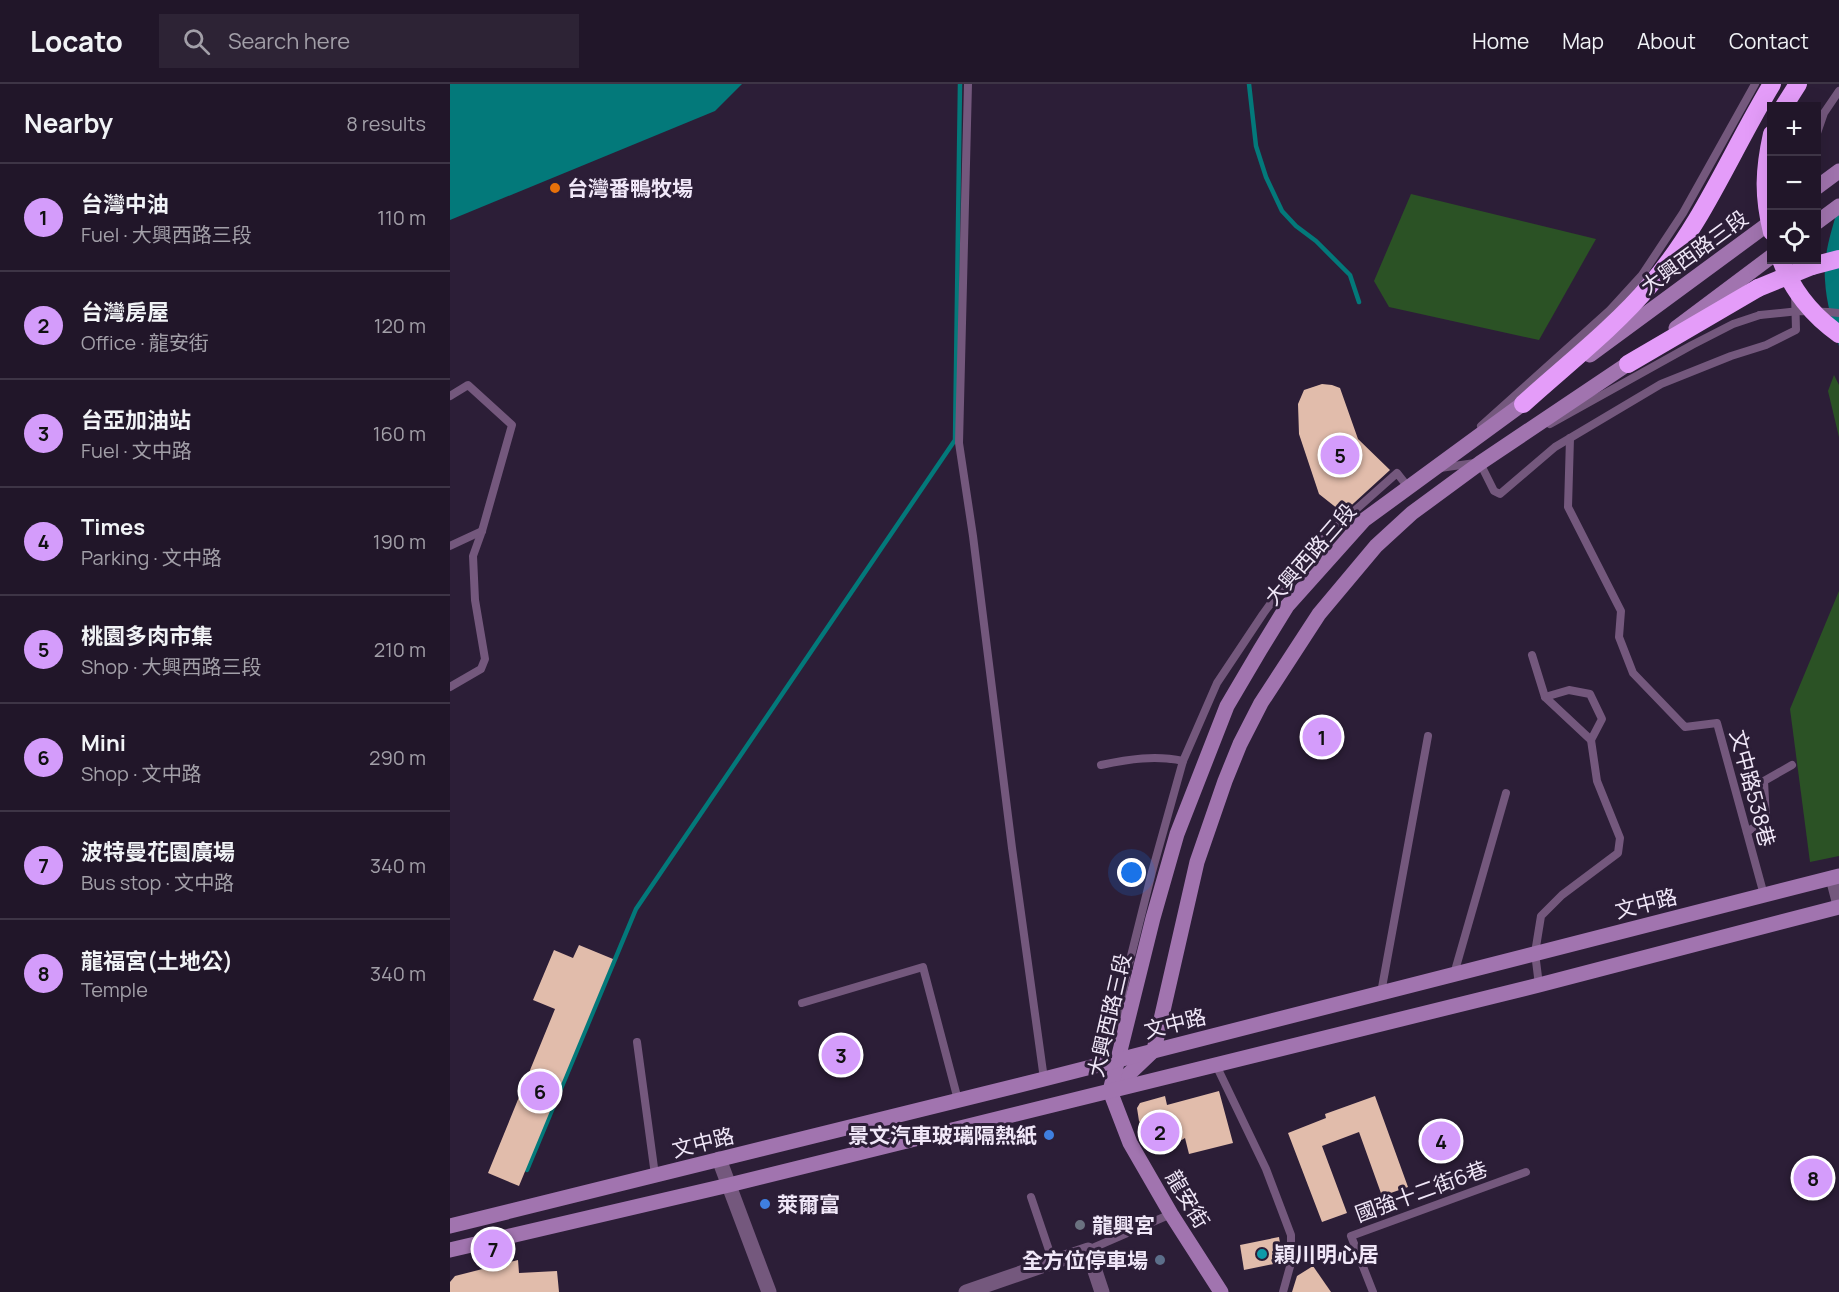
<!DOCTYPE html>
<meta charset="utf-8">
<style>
body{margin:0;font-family:Manrope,"Noto Sans TC",sans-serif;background:#2d2335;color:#f1f3f6}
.controls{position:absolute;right:18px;top:18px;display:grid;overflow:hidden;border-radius:0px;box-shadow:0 6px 24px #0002}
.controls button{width:54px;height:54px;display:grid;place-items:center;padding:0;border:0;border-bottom:2px solid #3e3546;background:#211629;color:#f1f3f6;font:30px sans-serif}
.you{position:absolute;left:682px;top:789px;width:21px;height:21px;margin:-15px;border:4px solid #fff;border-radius:50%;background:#1a73e8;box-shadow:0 0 0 9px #1a73e833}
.badge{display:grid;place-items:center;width:39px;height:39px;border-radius:50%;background:#d49cfb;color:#111;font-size:20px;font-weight:700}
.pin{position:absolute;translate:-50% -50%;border:3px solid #fff;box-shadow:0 2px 6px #0006}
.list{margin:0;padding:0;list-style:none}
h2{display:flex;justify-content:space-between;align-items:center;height:78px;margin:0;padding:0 24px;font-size:26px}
h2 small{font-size:20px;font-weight:400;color:#a29fa8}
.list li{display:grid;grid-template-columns:39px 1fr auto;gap:18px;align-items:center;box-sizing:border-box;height:108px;padding:0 24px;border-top:2px solid #3e3546}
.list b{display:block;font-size:22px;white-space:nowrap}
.list p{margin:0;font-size:20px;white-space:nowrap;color:#a29fa8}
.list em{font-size:20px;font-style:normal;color:#a29fa8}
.icon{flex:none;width:33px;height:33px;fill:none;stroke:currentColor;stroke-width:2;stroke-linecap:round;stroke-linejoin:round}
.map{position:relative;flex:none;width:1389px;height:1208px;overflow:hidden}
header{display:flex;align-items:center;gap:36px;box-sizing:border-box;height:84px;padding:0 30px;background:#211629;border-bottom:2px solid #3e3546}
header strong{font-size:28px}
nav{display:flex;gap:33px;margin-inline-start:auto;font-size:21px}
.search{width:420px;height:54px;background:#2d2335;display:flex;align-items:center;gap:15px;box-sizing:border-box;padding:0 21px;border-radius:0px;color:#a29fa8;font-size:22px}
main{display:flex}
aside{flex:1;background:#211629}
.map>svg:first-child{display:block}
</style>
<header>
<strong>Locato</strong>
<div class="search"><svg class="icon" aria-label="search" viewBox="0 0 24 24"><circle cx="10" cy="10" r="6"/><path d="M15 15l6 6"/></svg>Search here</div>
<nav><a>Home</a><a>Map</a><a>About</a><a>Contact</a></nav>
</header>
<main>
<aside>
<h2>Nearby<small>8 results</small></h2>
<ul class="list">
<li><span class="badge">1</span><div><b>台灣中油</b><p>Fuel · 大興西路三段</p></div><em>110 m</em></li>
<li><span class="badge">2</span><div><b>台灣房屋</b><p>Office · 龍安街</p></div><em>120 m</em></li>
<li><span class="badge">3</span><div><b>台亞加油站</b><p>Fuel · 文中路</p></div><em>160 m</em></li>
<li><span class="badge">4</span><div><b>Times</b><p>Parking · 文中路</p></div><em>190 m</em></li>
<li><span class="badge">5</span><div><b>桃園多肉市集</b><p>Shop · 大興西路三段</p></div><em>210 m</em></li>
<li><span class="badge">6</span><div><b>Mini</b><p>Shop · 文中路</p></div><em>290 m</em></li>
<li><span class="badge">7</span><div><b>波特曼花園廣場</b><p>Bus stop · 文中路</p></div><em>340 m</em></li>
<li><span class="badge">8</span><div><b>龍福宮(土地公)</b><p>Temple</p></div><em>340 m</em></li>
</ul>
</aside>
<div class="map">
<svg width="1389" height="1208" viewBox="0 0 1389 1208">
<rect width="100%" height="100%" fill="#2c1e37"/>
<g fill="#2b5225">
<polygon points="961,110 1146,155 1089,256 939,223 924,197"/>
<polygon points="1384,291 1389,301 1389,353 1378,307"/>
<polygon points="1389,507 1389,772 1360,778 1340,625"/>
</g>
<g fill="#03797a">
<polygon points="0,0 292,0 265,27 0,136"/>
<path d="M1389 121V262C1383 241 1376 218 1375 196 1373 171 1382 145 1389 121Z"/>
</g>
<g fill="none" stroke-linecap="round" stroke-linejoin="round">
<g stroke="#03797a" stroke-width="4.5">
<polyline points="799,0 806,62 816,93 832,127 846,142 866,157 900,191 909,218"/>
<polyline points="77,1086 186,825 505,356 510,0"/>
</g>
</g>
<g fill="#e1bcab">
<polygon points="872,300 882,301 890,304 908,355 940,386 893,429 869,410 849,350 848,320 854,306"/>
<polygon points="129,861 163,875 69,1102 38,1089 105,925 83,916 104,866 123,874"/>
<polygon points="769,1007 783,1059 739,1070 735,1054 711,1068 689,1037 687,1024 690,1019 715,1012 717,1021"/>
<polygon points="925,1012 958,1103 932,1112 909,1048 872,1062 897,1129 872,1138 838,1049 876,1034 875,1030"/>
<polygon points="829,1153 833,1178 794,1186 790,1161"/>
<polygon points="68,1176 69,1189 107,1187 109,1208 0,1208 0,1198 5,1192"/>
<polygon points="863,1182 881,1208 842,1208 847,1192"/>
</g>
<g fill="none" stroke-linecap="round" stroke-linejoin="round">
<g stroke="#74587d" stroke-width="8">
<polyline points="518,0 509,359 523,452 562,764 594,995"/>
<polyline points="1366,52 1374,29 1389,7"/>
<polyline points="1344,176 1345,190"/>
<polyline points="1378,228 1389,229"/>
<polyline points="0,312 18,301 62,341 32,447 23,472 25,516 35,575 31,585 0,603"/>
<polyline points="1100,340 1242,261 1283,240 1310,231"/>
<polyline points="1031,342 1160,226 1192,191 1233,129 1305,0"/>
<polyline points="1120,354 1118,423 1171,527 1169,553 1183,589 1235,643 1267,639 1314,811"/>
<polyline points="1030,379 1044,407 1050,410 1105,363 1211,300 1281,272 1316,261 1346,246 1345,209"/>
<polyline points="990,384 1025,379"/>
<polyline points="0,462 32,447"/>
<polyline points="1082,571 1095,613 1141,656 1147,697 1170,754 1168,769 1112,811 1091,832 1085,869 1089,901"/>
<polyline points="1095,613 1119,606 1140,610 1152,635 1141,656"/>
<path d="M651 681C679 675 706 671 733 677"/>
<polyline points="1297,748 1316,735 1314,697 1342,681"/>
<polyline points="1004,890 1056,709"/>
<polyline points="931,909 978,652"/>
<polyline points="352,919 473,883 508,1016"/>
<polyline points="675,946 668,934 677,888 702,788 733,677 767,599 813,530 857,469 947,389 958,403"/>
<polyline points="187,958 205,1091"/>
<polyline points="766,981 816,1085 841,1151 841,1179 833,1208"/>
<polyline points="581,1113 603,1178"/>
<polyline points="638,1166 721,1130"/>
<polyline points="923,1208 901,1152 1076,1088"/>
</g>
<g stroke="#74587d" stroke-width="15">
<polyline points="1383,794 1389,817"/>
<polyline points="269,1075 319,1208"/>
<polyline points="516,1208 638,1166 652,1208"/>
</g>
<g stroke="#a174af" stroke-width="15">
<polyline points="1366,104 1389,87"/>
<polyline points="1366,139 1389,122"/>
<polyline points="1226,244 1322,172"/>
<polyline points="1140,271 1322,137"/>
<polyline points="663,1005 704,966 747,778 775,697 790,660 811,619 869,530 926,462 962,429 1030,379 1188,273"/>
<polyline points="660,1007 703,834 727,750 777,622 810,566 837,522 914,436 1082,313"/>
<polyline points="660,1007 680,1059 721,1130 771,1208"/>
<polyline points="0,1142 594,995 1389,792"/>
<polyline points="0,1166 279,1101 1089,901 1389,823"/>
</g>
<g stroke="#e49cf9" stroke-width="18">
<polyline points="1334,22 1348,0"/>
<polyline points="1362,182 1389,175"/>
<polyline points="1178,280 1308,204"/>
<path d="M1073 320C1116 281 1164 244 1201 200 1252 141 1282 66 1322 0"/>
</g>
<polyline stroke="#74587d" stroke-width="8" points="1310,231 1349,227 1378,228"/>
<g stroke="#e49cf9" stroke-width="18">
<path d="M1322 50C1314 86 1313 112 1322 148"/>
<path d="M1331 176C1342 206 1363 232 1389 250"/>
<polyline points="1308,204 1362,182"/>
</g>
</g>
<circle fill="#e8710a" stroke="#2c1e37" stroke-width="2" cx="105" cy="104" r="6"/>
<g fill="#3f7fe0" stroke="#2c1e37" stroke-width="2">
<circle cx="599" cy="1051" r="6"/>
<circle cx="315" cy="1120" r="6"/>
</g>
<circle fill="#6b7280" stroke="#2c1e37" stroke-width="2" cx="630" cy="1141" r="6"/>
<circle fill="#0f9aa8" stroke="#2c1e37" stroke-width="2" cx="812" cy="1170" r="6"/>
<circle fill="#5c6f8a" stroke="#2c1e37" stroke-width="2" cx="710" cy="1176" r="6"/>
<g text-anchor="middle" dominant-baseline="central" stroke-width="6" stroke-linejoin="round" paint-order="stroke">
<g font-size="21" font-weight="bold" fill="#f0e7f8" stroke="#2c1e37" text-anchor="start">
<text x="117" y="104">台灣番鴨牧場</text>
<text x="587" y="1051" text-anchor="end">景文汽車玻璃隔熱紙</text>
<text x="327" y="1120">萊爾富</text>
<text x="642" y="1141">龍興宮</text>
<text x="824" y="1170">穎川明心居</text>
<text x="698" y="1176" text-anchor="end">全方位停車場</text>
</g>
<g font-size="21" fill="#f0e7f8" stroke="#2c1e37">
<text transform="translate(1244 168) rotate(-36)">大興西路三段</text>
<text transform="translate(860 470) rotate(-49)">大興西路三段</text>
<text transform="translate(1303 704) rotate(75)">文中路538巷</text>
<text transform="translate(1196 819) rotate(-14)">文中路</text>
<text transform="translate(659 931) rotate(-77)">大興西路三段</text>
<text transform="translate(725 939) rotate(-14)">文中路</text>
<text transform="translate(253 1058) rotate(-14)">文中路</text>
<text transform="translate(971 1107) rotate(-20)">國強十二街6巷</text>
<text transform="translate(738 1115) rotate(59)">龍安街</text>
</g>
</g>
</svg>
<div class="controls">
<button>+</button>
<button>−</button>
<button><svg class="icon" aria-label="locate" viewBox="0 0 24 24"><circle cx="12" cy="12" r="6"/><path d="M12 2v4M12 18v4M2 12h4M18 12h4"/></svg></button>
</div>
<div class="you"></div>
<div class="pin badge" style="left:872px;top:653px">1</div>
<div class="pin badge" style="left:710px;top:1048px">2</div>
<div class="pin badge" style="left:391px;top:971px">3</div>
<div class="pin badge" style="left:991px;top:1057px">4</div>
<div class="pin badge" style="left:890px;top:371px">5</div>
<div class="pin badge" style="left:90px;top:1007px">6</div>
<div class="pin badge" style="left:43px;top:1165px">7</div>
<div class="pin badge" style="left:1363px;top:1094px">8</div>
</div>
</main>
